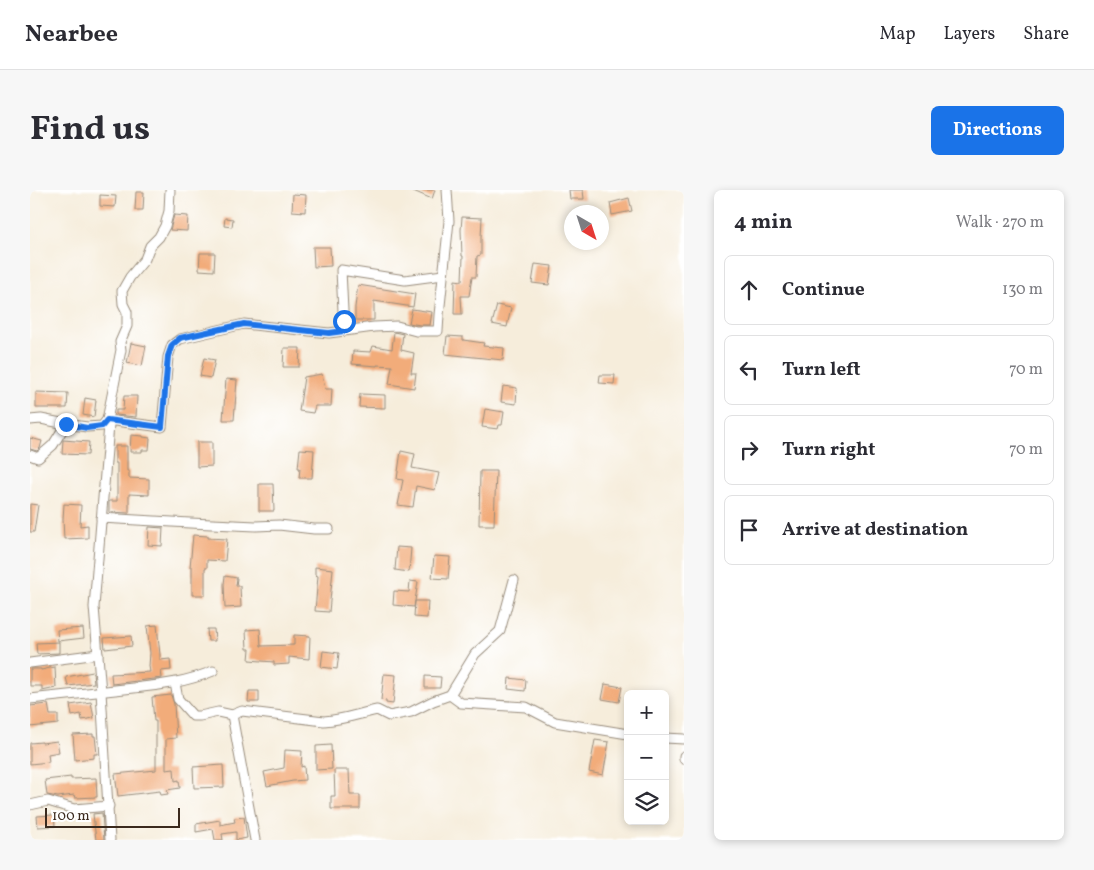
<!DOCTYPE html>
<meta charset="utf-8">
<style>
body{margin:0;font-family:Vollkorn,serif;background:#f7f7f7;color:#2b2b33}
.controls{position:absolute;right:15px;bottom:15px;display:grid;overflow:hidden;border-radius:8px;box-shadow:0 2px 8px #0003}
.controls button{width:45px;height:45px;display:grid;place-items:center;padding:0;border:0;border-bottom:1px solid #e1e1e2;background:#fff;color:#2b2b33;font:25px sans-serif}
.compass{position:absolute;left:534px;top:15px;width:45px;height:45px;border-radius:50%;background:#fff;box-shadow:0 2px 8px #0003;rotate:141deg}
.scale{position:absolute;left:15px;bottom:12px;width:135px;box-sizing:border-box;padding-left:5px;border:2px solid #3b2a1e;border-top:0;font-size:14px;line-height:18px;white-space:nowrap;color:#3b2a1e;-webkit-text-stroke:4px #fff;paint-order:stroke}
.stop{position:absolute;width:15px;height:15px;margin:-11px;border:4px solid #1a73e8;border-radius:50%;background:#fff}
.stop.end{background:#1a73e8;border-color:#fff;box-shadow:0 1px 5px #0008}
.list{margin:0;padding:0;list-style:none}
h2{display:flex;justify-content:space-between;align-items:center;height:65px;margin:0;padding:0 20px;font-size:21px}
h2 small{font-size:16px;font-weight:400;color:#7c7c81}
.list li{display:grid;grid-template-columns:32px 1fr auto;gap:15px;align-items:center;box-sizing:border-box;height:70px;margin:0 10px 10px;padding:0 10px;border:1px solid #e1e1e2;border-radius:8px}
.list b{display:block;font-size:19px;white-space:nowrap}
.list em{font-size:16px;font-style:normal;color:#7c7c81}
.icon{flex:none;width:28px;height:28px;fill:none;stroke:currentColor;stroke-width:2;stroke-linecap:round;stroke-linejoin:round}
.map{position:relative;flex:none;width:654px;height:650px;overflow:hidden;border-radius:8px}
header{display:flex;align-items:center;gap:30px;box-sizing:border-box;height:70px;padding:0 25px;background:#fff;border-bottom:1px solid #e1e1e2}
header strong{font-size:24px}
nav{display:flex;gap:28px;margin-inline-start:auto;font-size:18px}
.intro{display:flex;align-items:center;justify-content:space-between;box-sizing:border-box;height:120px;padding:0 30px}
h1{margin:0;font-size:35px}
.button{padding:12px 22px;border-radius:8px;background:#1a73e8;color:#fff;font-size:18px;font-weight:700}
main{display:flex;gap:30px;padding:0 30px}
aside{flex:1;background:#fff;border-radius:8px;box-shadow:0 2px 8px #0003}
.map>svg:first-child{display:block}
</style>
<header>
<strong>Nearbee</strong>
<nav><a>Map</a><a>Layers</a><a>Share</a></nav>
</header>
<div class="intro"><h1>Find us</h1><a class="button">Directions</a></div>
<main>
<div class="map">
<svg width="654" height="650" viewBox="0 0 654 650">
<rect width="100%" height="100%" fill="#fff"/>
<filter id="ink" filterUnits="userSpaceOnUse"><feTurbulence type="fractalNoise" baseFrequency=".02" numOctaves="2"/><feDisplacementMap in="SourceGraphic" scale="10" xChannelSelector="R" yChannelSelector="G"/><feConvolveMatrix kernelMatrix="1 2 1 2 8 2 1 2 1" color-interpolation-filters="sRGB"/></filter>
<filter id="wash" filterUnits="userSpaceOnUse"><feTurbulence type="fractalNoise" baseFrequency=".0096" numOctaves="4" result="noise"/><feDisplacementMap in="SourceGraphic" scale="20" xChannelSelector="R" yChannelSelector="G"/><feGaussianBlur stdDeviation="1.12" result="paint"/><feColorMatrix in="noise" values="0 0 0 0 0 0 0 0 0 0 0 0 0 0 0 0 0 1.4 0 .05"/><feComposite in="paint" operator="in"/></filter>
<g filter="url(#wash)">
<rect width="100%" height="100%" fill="#f6eddb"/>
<g id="blocks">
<g fill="#f2ac7a">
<polygon points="381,0 405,0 402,9"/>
<polygon points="539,0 553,0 554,9 540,9"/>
<polygon points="106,2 114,2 113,20 105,20"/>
<polygon points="263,4 276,5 275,22 262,21"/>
<polygon points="70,5 86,6 85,17 70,16"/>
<polygon points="599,8 602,21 582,25 580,13"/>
<polygon points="144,25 158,26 157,41 140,40"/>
<polygon points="432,27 452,28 451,47 451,65 447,66 446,87 442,87 439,106 431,106 432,124 424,124 425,90 432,91 433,66 432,66 431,40"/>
<polygon points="195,28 203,29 202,37 194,36"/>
<polygon points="283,57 300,57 301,76 284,77"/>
<polygon points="170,63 185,63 184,81 169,80"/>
<polygon points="505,74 522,76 519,95 502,93"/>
<polygon points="328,95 385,104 383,117 344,111 344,130 325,130 325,117"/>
<polygon points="467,115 481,118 477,137 462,134"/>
<polygon points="382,119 402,122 400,135 390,135 379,133"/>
<polygon points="364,142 373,144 371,160 384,163 381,183 386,183 384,198 359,194 362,176 347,175 347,176 322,174 323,161 341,162 343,156 362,159"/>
<polygon points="417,146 433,147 433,150 454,153 453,156 474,158 473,170 415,164"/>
<polygon points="101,153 116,156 112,176 97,173"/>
<polygon points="254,158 270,158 269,177 253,177"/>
<polygon points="174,168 185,170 181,188 170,186"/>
<polygon points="292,184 295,199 302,199 301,216 285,216 283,223 269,221 274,187"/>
<polygon points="570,185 585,185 584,194 569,193"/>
<polygon points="196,189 207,190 204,230 193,230"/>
<polygon points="473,196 487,198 486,214 471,212"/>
<polygon points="6,202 38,203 37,218 6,218"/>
<polygon points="330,204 355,205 355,218 329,217"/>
<polygon points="94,206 107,206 106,227 86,225 86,220 93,220"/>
<polygon points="55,208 66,210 64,227 53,225"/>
<polygon points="455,219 474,222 472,235 469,235 468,239 452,237"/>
<polygon points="101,245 113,246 113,247 120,248 119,260 112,260 112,262 100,262"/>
<polygon points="0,248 12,251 10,258 7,261 0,259"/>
<polygon points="33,250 59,252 58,265 32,264"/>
<polygon points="167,252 182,252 182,276 167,277"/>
<polygon points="85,256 97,256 97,281 99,281 99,288 119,289 119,305 99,304 99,323 79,322 79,311 87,311 87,273 85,273"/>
<polygon points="270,259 284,260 282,288 269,288 270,278 268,278"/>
<polygon points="371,261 385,264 382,278 409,283 405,300 386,296 383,317 368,315 373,290 367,289"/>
<polygon points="450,281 466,281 464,335 449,335"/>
<polygon points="229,294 243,294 244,321 229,321"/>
<polygon points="0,314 8,315 4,342 0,342"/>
<polygon points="34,314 51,315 50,336 58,335 58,348 34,349 33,329"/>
<polygon points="119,337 133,338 132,356 118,355"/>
<polygon points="163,345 178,346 178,348 197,349 195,371 177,370 177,378 175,378 175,405 162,405 162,377 160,377"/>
<polygon points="367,357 381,358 379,382 365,380"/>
<polygon points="404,366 420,367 418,389 402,388"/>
<polygon points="285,377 303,379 299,422 285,421 288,386 285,385"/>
<polygon points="195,386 207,388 206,396 210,396 211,417 195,418 194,394"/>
<polygon points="380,391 388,392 384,417 363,415 364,401 379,402"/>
<polygon points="385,411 398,411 397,428 384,427"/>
<polygon points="127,435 130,465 130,470 140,469 141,480 131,481 132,488 82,494 81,484 120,482 119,476 120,463 117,436"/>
<polygon points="53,438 54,448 28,451 27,440"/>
<polygon points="177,439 184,439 185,451 178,451"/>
<polygon points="230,439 231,456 264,455 264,445 280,446 279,469 259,467 259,474 244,475 244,472 219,470 220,459 217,459 216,440"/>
<polygon points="101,446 102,456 75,459 74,448"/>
<polygon points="29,452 29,463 7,464 6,453"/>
<polygon points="293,461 309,463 307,479 291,477"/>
<polygon points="25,477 26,498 12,501 12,496 0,496 0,479 11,479 11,480"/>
<polygon points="63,482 64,493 38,496 36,487"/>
<polygon points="354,484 366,485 363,514 356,513 356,511 351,510"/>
<polygon points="395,486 411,487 410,498 395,498"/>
<polygon points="479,488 496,490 495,501 478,499"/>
<polygon points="575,494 592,497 589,512 572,509"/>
<polygon points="219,501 229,501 229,512 218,512"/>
<polygon points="141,505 144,514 146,548 136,549 136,580 144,579 145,591 149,590 150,598 137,600 138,604 131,605 130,601 88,606 85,584 126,580 126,531 124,531 122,507"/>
<polygon points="61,512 64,528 52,530 51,524 42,526 40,515"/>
<polygon points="18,514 20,525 28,525 28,534 0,537 0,516"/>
<polygon points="63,544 63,546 65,546 67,564 64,564 64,568 45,570 43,545"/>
<polygon points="565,550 579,552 573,585 559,582"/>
<polygon points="27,551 29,562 18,564 19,572 0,574 0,553 12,552 12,553"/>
<polygon points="301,555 302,579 286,580 286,556"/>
<polygon points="255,560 272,561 271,577 274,576 275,590 263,591 237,596 234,582 254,578"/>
<polygon points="193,575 194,597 164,598 163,577"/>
<polygon points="304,580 319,580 320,605 330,605 330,619 301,619 301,606 305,606"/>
<polygon points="41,587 41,589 66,588 67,607 45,608 44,605 28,607 17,605 15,590"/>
<polygon points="72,623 74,650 66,650 63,624"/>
<polygon points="24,625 25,636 8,637 7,626"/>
<polygon points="214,627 217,648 206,650 206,642 192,644 193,650 185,650 183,639 166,642 166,634 190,630 190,635 205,632 204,628"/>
</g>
</g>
</g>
<g filter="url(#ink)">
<use href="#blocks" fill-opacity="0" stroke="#988c7c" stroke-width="1"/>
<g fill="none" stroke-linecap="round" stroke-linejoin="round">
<defs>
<g id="minor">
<polyline points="140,0 139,21 135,36 129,47 120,56 115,69 100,87 92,101 93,114 97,122 97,136 90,152 91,160 77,230 132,237 138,167 142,155 150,149 214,134 299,143 344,137 367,136 386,141 408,141 409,125 419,31 417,0"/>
<polyline points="314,141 311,80 375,90 413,85"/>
<polyline points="0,230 11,229 36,234"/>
<polyline points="0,265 8,268 23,255 36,234 57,237 72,236 77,230 79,235 64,417 71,502 80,650"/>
<polyline points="71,328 160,333 226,336 249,335 284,339 299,339"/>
<polyline points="0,473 68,464"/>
<path d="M145 493 148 509 163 526H170L188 522 202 525 212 521 294 531C313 530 328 524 347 520L359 526 381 522 403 511 420 505 445 464 470 441 484 390"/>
<polyline points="420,505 431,513 496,517 525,532 598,544"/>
<path d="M0 509C35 505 69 502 104 498 131 495 157 492 183 481"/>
<polyline points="202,525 225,650"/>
<polyline points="635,548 654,549"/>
<polyline points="654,566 654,569"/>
<polyline points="0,615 18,611 44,619 79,616"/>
</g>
</defs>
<use href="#minor" stroke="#988c7c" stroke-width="11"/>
<use href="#minor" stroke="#fff" stroke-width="9"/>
</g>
</g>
<g fill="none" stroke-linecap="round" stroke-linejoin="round" filter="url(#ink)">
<polyline stroke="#1a73e8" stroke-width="6" points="36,234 57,238 72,236 77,230 132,237 138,166 142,155 150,148 214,134 299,143 314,141 314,131"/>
</g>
</svg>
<div class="controls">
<button>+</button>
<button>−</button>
<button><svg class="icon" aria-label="layers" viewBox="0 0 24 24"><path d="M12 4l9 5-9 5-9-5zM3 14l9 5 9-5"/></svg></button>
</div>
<svg class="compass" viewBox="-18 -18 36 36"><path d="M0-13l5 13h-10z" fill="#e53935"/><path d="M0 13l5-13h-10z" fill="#7c7c81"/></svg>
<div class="scale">100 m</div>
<div class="stop" style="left:314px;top:131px"></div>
<div class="stop end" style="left:36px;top:234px"></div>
</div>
<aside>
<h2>4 min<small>Walk · 270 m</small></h2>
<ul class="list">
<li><svg class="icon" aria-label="ahead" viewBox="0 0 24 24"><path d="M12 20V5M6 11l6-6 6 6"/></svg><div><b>Continue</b></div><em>130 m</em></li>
<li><svg class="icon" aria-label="left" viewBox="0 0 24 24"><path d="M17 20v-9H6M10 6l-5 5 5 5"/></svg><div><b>Turn left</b></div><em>70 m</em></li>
<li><svg class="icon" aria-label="right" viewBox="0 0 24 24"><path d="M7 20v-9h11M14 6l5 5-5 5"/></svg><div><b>Turn right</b></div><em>70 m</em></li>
<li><svg class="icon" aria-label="arrive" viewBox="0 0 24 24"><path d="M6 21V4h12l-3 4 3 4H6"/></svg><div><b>Arrive at destination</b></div></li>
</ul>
</aside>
</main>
